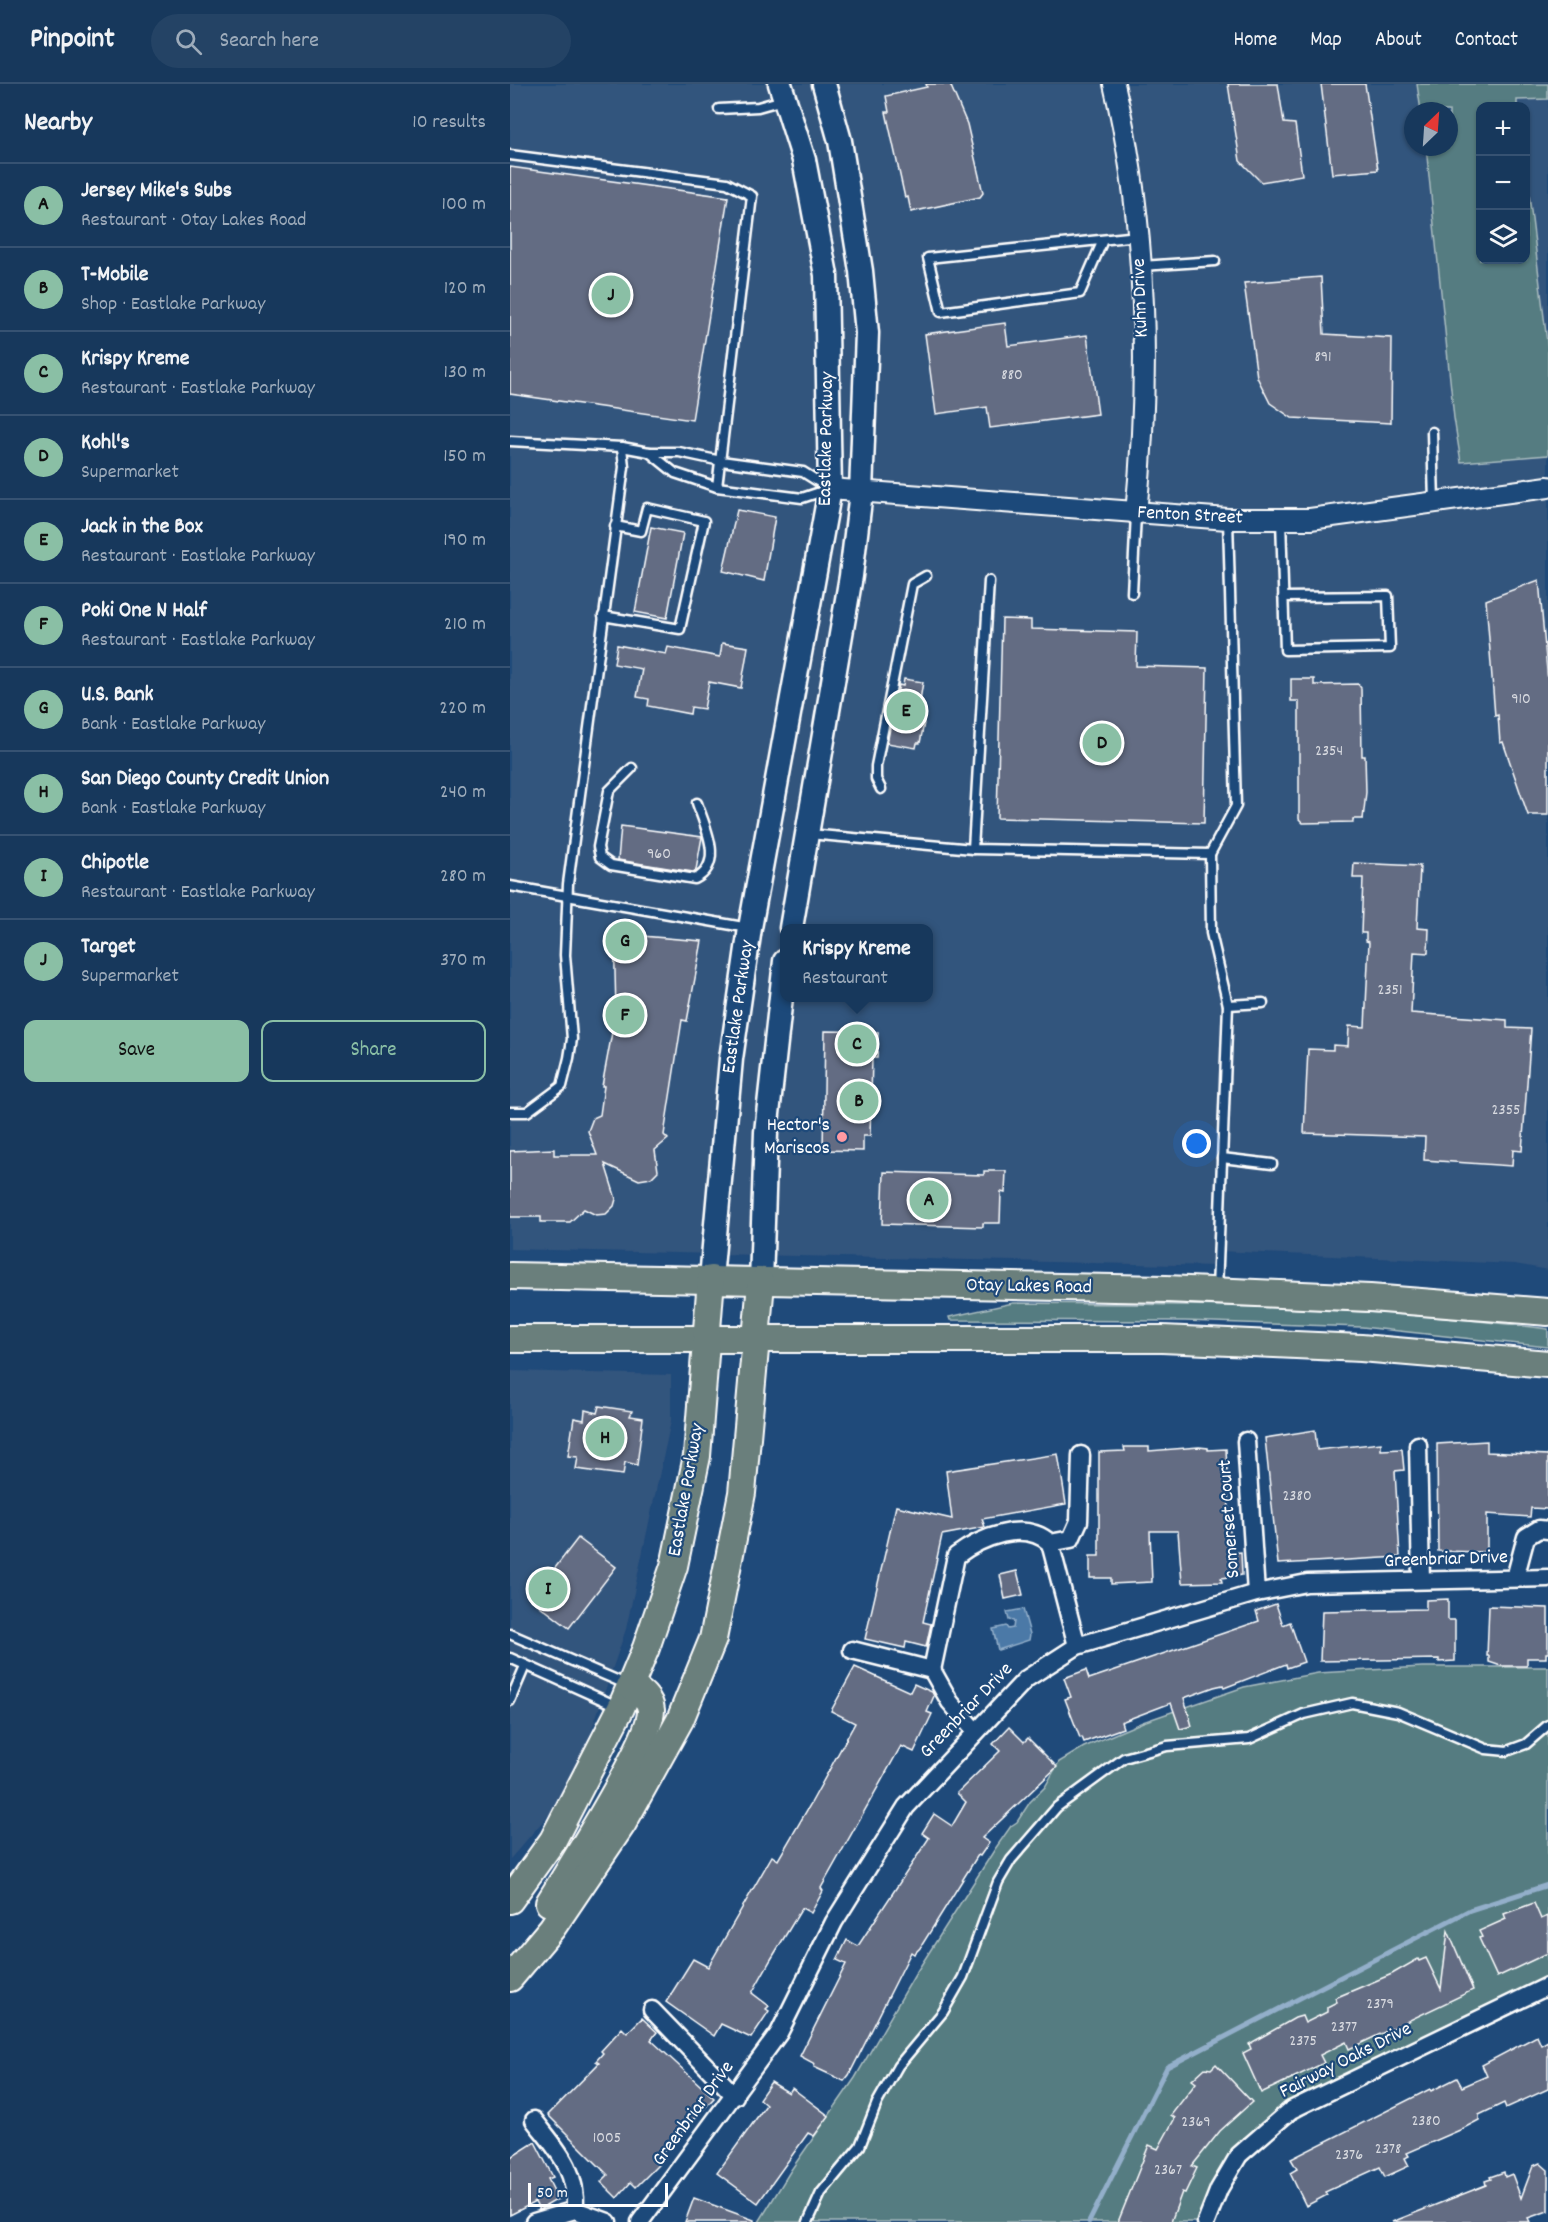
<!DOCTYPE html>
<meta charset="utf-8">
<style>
body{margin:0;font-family:Dekko,sans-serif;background:#244365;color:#f1f3f6}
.controls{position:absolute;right:18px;top:18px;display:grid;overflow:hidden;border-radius:12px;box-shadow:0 2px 4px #0004}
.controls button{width:54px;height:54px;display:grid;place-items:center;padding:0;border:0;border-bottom:2px solid #365272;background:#17385c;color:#f1f3f6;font:30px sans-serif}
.compass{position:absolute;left:894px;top:18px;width:54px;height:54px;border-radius:50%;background:#17385c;box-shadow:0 2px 4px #0004;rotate:25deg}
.scale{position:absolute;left:18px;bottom:15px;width:140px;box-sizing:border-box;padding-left:6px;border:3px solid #fff;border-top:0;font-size:16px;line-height:21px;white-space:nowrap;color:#fff;-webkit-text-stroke:4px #1f4a7a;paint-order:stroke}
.you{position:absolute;left:687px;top:1060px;width:21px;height:21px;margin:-15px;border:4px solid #fff;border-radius:50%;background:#1a73e8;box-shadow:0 0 0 9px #1a73e833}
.badge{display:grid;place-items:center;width:39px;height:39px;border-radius:50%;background:#8abfa5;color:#111;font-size:20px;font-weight:700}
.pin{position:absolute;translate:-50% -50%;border:3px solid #fff;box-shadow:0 2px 6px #0006}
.popup{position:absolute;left:270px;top:840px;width:153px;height:78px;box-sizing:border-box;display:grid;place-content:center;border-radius:12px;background:#17385c;filter:drop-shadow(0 2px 4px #0005);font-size:20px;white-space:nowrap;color:#9eacbb}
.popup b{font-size:22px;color:#f1f3f6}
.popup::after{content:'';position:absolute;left:50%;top:100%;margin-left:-12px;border:12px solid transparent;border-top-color:#17385c}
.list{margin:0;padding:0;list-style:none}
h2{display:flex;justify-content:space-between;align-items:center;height:78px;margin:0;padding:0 24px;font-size:26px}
h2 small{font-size:20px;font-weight:400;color:#9eacbb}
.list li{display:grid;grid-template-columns:39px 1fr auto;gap:18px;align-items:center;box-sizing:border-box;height:84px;padding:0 24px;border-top:2px solid #365272}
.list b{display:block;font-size:22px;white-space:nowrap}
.list p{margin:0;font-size:20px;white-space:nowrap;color:#9eacbb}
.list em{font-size:20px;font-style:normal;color:#9eacbb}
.actions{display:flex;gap:12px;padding:18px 24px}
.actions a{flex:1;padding:14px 0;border:2px solid #8abfa5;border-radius:12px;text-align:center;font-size:21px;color:#8abfa5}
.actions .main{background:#8abfa5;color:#111}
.icon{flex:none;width:33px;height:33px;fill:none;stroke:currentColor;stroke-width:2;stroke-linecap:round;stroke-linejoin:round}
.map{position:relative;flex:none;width:1038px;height:2138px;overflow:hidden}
header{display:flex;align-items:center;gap:36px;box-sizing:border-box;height:84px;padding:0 30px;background:#17385c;border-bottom:2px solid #365272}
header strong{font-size:28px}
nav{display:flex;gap:33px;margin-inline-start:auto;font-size:21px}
.search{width:420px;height:54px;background:#244365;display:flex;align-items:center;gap:15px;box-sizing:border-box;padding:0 21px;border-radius:33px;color:#9eacbb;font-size:22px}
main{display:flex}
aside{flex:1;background:#17385c}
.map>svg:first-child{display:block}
</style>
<header>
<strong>Pinpoint</strong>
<div class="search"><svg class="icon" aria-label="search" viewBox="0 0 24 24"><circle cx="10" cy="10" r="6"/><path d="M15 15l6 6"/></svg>Search here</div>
<nav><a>Home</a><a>Map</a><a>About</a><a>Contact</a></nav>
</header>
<main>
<aside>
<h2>Nearby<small>10 results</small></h2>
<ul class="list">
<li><span class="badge">A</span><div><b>Jersey Mike's Subs</b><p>Restaurant · Otay Lakes Road</p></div><em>100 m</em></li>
<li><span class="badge">B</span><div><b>T-Mobile</b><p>Shop · Eastlake Parkway</p></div><em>120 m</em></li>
<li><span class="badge">C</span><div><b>Krispy Kreme</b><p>Restaurant · Eastlake Parkway</p></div><em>130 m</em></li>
<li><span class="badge">D</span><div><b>Kohl's</b><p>Supermarket</p></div><em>150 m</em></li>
<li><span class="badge">E</span><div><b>Jack in the Box</b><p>Restaurant · Eastlake Parkway</p></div><em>190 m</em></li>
<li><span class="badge">F</span><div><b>Poki One N Half</b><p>Restaurant · Eastlake Parkway</p></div><em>210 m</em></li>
<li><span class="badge">G</span><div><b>U.S. Bank</b><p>Bank · Eastlake Parkway</p></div><em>220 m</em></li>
<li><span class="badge">H</span><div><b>San Diego County Credit Union</b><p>Bank · Eastlake Parkway</p></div><em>240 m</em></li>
<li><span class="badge">I</span><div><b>Chipotle</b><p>Restaurant · Eastlake Parkway</p></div><em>280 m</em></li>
<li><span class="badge">J</span><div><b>Target</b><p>Supermarket</p></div><em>370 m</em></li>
</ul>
<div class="actions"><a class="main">Save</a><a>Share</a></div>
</aside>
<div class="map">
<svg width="1038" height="2138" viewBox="0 0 1038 2138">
<rect width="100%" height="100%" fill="#1f4a7a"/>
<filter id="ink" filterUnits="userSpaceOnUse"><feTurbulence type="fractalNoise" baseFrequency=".0167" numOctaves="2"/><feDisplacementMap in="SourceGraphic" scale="12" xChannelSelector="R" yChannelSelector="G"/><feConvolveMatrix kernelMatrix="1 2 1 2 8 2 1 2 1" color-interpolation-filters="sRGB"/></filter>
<g filter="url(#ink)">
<g fill="#33547d" fill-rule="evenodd">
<path d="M0 0H1038V1186L1005 1180 709 1167 708 1182 0 1165ZM970 22H1016V176H970ZM903 27H939V63H903ZM275 844H419V914H275Z"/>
<polygon points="0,1287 161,1291 161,1337 116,1545 62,1704 0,1775"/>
</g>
<g fill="#557b81" stroke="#aabdc0" stroke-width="1.5">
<polygon points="907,0 1038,0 1038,15 1007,16 1007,22 970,22 970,176 1016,176 1016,86 1038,266 1038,371 951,378 944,334 916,63 939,63 939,27 911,27"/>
<path d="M503 1219C681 1220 861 1222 1038 1245V1263L852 1243 675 1237 440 1236 439 1233Z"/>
<path d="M912 1583H1038V1908L1006 1928 798 2028C755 2053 717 2088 705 2138H249L281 2086 345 1994 406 1889 485 1765 501 1742 507 1738 520 1718 535 1703 549 1678 574 1663 633 1638 734 1603 808 1589Z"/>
</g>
<polygon fill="#4b79a7" stroke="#93afca" stroke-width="1.5" points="513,1525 520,1550 519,1556 488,1566 483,1545 496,1542 498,1545 503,1544 504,1537 499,1536 497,1528"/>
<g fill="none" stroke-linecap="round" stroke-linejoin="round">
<polyline stroke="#93afca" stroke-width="5" points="579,2138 657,1983 960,1826 1038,1801"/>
</g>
<g fill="#636c83" stroke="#fff" stroke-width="1.5">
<polygon points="416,0 440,0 457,40 473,109 470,113 401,128 398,113 395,114 376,28 379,28 376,12 417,3"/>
<polygon points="718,0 768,0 774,39 785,40 792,91 751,98 730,77"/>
<polygon points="811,0 855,0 868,86 822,90"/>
<polygon points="0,83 218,113 182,336 0,310"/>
<polygon points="811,193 814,250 882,254 881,339 782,334 760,319 747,293 734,199"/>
<polygon points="495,239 498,262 577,251 588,330 480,344 477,323 426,330 415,250"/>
<polygon points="227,426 265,433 254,497 213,487"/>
<polygon points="141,443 173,449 157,534 125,528"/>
<polygon points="1029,496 1038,598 1038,731 1018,731 993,658 990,659 988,631 985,632 976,516"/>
<polygon points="492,535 521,536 521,545 627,548 626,582 697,584 694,739 487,734"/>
<polygon points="212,559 238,563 231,604 199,598 194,625 181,623 180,630 138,622 139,615 127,613 132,585 104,580 107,561 156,570 158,563 210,573"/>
<polygon points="394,595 413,598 409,622 414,622 411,638 414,639 410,659 407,659 406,664 377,659 389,601 393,602"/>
<polygon points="781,595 804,595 804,601 848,600 851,604 852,672 855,672 856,708 853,735 843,735 843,738 793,739 789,735 789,617 781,617"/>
<polygon points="111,742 192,753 186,786 183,788 108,776"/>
<polygon points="844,779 910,782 907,844 919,845 918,869 904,868 901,929 997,936 997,944 1021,945 1012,1067 1003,1066 1002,1082 914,1076 915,1053 794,1049 798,965 823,966 823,961 838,962 839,942 855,943 859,858 856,857 856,849 851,849 853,794 843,794"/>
<polygon points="104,847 132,847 132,852 192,857 177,937 172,936 154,1051 158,1055 145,1066 148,1087 141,1094 129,1096 95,1080 106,1115 104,1122 96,1130 86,1131 74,1125 60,1138 31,1138 31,1133 0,1133 0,1067 44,1065 44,1071 87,1071 78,1047 83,1034 90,1031 94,1002 92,1002 106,927"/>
<polygon points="315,947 368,948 367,974 362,974 360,1052 353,1052 353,1067 313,1066"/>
<polygon points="474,1087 496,1087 495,1109 491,1108 490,1139 473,1139 473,1143 372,1140 374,1088 474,1091"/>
<polygon points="89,1322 122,1327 120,1332 133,1334 127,1381 115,1378 113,1391 66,1385 68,1373 58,1372 64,1334 74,1336 75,1326 87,1329"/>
<polygon points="805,1346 807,1366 871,1359 871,1366 892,1365 894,1386 885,1387 890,1473 768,1480 755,1354"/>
<polygon points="977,1357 977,1368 1038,1371 1038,1425 1021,1424 1020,1433 977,1430 977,1468 928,1467 927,1360"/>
<polygon points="614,1363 639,1363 639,1367 689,1363 698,1364 698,1366 716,1365 721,1469 731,1468 732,1491 711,1494 712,1498 672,1499 668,1447 640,1447 642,1498 601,1500 601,1494 580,1494 580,1472 589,1472 589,1368 615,1367"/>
<polygon points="548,1370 556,1420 472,1435 475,1443 432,1451 413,1538 421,1540 416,1563 396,1558 395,1564 355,1555 386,1422 442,1435 436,1387"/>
<polygon points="68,1454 106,1483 59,1544 21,1515"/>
<polygon points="507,1487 513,1511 495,1515 490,1491"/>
<polygon points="938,1515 938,1536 945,1536 945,1577 929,1578 929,1575 810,1577 812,1527 916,1525 916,1516"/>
<polygon points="766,1520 773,1541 780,1538 794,1578 777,1584 776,1580 714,1604 713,1601 704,1603 674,1614 682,1642 670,1645 661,1619 611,1638 613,1644 574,1658 572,1653 570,1654 555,1615 561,1613 554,1594 576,1586 579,1595 749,1537 746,1527"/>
<polygon points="979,1522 1038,1524 1038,1569 1036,1569 1036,1574 1017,1574 1017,1582 991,1582 979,1578 979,1572 977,1572"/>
<polygon points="345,1583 400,1608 404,1600 422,1608 424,1612 417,1628 422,1630 404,1668 391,1662 311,1804 313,1807 301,1829 292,1824 260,1877 242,1909 259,1922 256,1925 259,1927 241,1954 211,1940 204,1952 156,1918 183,1875 198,1883 262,1772 268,1776 300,1721 345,1639 321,1627"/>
<polygon points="499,1643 514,1658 518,1654 547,1683 472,1754 479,1759 470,1772 468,1771 410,1864 404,1870 401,1868 339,1991 334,1997 304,1983 305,1980 290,1972 336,1880 327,1876 337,1856 348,1862 419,1754 412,1749 424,1730 442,1742 456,1718 447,1709 490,1667 483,1660"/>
<polygon points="1024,1819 1031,1835 1038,1832 1038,1869 987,1893 969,1854 972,1853 969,1847 996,1835 994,1830"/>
<polygon points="938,1847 963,1906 839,1965 836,1958 810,1971 814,1979 751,2009 733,1969 741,1965 739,1960 785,1934 792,1932 795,1939 817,1928 817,1923 827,1918 825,1914 882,1890 908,1875 909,1877 916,1874 931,1905"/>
<polygon points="132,1934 147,1948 141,1956 204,2014 151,2070 155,2073 148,2081 126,2103 121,2098 107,2114 91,2098 98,2091 38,2031 89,1979 86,1977 93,1969 91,1967 112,1944 117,1949"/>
<polygon points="1027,1952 1031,1961 1038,1957 1038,2005 996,2024 994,2019 969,2031 969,2036 950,2046 897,2069 899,2072 895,2074 899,2082 875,2093 870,2083 815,2108 817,2111 796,2122 780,2089 787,2085 781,2075 920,2005 921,2007 947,1994 952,2003 977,1992 972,1981"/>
<polygon points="706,1980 742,2018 710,2047 682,2082 687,2084 675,2109 672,2108 661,2138 608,2138 639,2061 648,2065 665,2034 661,2031 686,1999 682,1996 695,1984 701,1985"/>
<polygon points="261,1998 279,2009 282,2004 319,2032 304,2052 298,2049 248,2119 207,2089 256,2021 249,2015"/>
<polygon points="25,2058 43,2093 38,2095 48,2115 29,2126 25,2118 0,2131 0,2074"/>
<polygon points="1030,2079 1038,2086 1038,2127 1018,2134 1020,2138 882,2138 976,2101 975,2097 981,2095 980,2093 994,2088 995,2093 1002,2090 1011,2114 1023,2082"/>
<polygon points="184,2114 244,2136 244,2138 175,2138"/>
</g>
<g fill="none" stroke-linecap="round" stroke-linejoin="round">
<defs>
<g id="service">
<polyline points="209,25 248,23 273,16"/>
<polyline points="0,71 217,99 242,112 207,403"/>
<polyline points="593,156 570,209 431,228 418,174 628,152"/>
<polyline points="632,182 705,177"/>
<polyline points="922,348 924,418"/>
<polyline points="0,357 112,363 139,368 169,368 211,377 293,388 317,403"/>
<polyline points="139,368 165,389 207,403 292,414 316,406"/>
<polyline points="771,435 775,566 880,564 878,512 773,513"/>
<polyline points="479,497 463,765 700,770 726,722 718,436"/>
<polyline points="622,509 626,430"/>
<polyline points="93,532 170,545 194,437 137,424 131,447 105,442"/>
<path d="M122 684 99 707 88 763 90 773 101 781 185 795C215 780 195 743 187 719"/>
<polyline points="371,705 366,695 366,682 402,500 416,492"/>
<polyline points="299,750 463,765"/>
<polyline points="700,770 701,849 718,921 707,1206"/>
<polyline points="0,802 239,844"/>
<polyline points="718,921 753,919"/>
<polyline points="0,1028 17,1028 52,1002 59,974 62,955 55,871 58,800 114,383 112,363"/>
<polyline points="712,1074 762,1080"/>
<polyline points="0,1550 118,1601"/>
<polyline points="0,1574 109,1623"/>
<polyline points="0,1617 15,1582"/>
<polyline points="298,2138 311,2109 350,2062 367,2019 388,1982 433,1928 453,1893 488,1798 501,1776 547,1723 614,1674 657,1662 739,1655 794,1630 842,1619 888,1628 976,1665 997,1667 1016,1660 1038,1641"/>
</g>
<g id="minor">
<polyline points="736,1357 746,1509"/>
<polyline points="908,1361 911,1496"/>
<polyline points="540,1459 561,1455 569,1437 571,1371"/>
<polyline points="1005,1494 1016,1453 1029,1445 1038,1446"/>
<polyline points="342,1566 422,1586"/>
<path d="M465 1647 440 1618 422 1586 446 1472C470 1454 514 1435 540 1459L567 1562"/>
<polyline points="142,1926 225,2012"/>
<path d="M24 2036C48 2067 67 2085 65 2126"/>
<polyline points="24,2138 65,2126 98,2138"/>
<polyline points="130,2138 269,1949 324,1838 396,1723 516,1595 567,1562 746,1509 797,1499 1038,1494"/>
<polyline points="696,2138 709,2105 729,2071 781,2026 1038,1902"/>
</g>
<g id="tertiary">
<path d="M604 0C637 140 640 288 626 430"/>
<polyline points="320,405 718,435 800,435 1038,403"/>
</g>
<g id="secondary">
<polyline points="281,844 341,492 351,408 357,249 351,187 330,57 314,0"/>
<polyline points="201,1195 221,975 240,844 320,405 316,191 294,76 270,0"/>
<polyline points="251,1199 256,1048 275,877"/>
</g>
<g id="primary">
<polyline points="0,1192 656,1205 860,1214 1038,1228"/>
<polyline points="0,1255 652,1255 851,1264 1038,1280"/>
<polyline points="0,1816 43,1756 111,1624 136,1564 164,1482 187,1372 201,1195"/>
<path d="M39 1819C59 1786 142 1656 141 1626 140 1614 130 1608 121 1602"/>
<polyline points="0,1894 42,1844 113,1739 170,1636 203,1555 232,1409 251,1199"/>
</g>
</defs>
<use href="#service" stroke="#fff" stroke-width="13"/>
<use href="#minor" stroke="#fff" stroke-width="21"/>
<use href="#tertiary" stroke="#fff" stroke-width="24"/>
<use href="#secondary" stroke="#fff" stroke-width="27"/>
<use href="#primary" stroke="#fff" stroke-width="30"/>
<use href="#service" stroke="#1f4a7a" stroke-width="8"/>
<use href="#minor" stroke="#1f4a7a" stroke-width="16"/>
<use href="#tertiary" stroke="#1f4a7a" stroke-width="20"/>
<use href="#secondary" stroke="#1f4a7a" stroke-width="22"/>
<use href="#primary" stroke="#6a7f7c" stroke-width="26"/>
</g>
</g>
<circle fill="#ff9aa2" stroke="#1f4a7a" stroke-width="2" cx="332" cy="1053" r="6"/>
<g text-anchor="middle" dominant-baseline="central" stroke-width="4.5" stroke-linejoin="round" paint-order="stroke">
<g font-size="16" fill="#d8dae0">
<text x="813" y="273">891</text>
<text x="502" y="291">880</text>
<text x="1011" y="615">910</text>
<text x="819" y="667">2354</text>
<text x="149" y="770">960</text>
<text x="880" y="906">2351</text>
<text x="996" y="1026">2355</text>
<text x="787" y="1412">2380</text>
<text x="870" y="1920">2379</text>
<text x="834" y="1943">2377</text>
<text x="793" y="1957">2375</text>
<text x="916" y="2037">2380</text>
<text x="686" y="2038">2369</text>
<text x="97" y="2054">1005</text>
<text x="878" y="2065">2378</text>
<text x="839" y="2071">2376</text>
<text x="658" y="2086">2367</text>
</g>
<g font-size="20" fill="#fff" stroke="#1f4a7a">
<text transform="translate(631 214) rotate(-92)">Kuhn Drive</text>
<text transform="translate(317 355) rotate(-89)">Eastlake Parkway</text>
<text transform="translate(680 432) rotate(3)">Fenton Street</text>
<text transform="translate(229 923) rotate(-82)">Eastlake Parkway</text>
<text transform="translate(519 1203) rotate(1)">Otay Lakes Road</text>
<text transform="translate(177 1406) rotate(-80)">Eastlake Parkway</text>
<text transform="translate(720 1435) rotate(-94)">Somerset Court</text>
<text transform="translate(936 1476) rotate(-2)">Greenbriar Drive</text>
<text transform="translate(457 1627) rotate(-46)">Greenbriar Drive</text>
<text transform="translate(836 1977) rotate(-27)">Fairway Oaks Drive</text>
<text transform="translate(184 2030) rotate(-54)">Greenbriar Drive</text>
</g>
<g font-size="20" fill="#fff" stroke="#1f4a7a" text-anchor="end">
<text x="320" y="1042">Hector's<tspan x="320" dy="23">Mariscos</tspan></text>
</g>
</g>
</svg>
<div class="controls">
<button>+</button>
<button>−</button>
<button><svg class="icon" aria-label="layers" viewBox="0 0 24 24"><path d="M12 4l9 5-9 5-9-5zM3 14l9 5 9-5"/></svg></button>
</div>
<svg class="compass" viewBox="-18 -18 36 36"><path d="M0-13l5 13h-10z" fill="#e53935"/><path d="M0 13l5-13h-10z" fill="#9eacbb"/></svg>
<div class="scale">50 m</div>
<div class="you"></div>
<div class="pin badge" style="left:419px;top:1116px">A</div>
<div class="pin badge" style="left:349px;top:1017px">B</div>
<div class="pin badge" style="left:347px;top:960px">C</div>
<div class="popup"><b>Krispy Kreme</b>Restaurant</div>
<div class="pin badge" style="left:592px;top:659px">D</div>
<div class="pin badge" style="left:396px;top:627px">E</div>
<div class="pin badge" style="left:115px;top:931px">F</div>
<div class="pin badge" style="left:115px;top:857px">G</div>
<div class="pin badge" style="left:95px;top:1354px">H</div>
<div class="pin badge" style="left:38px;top:1505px">I</div>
<div class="pin badge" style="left:101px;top:211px">J</div>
</div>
</main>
